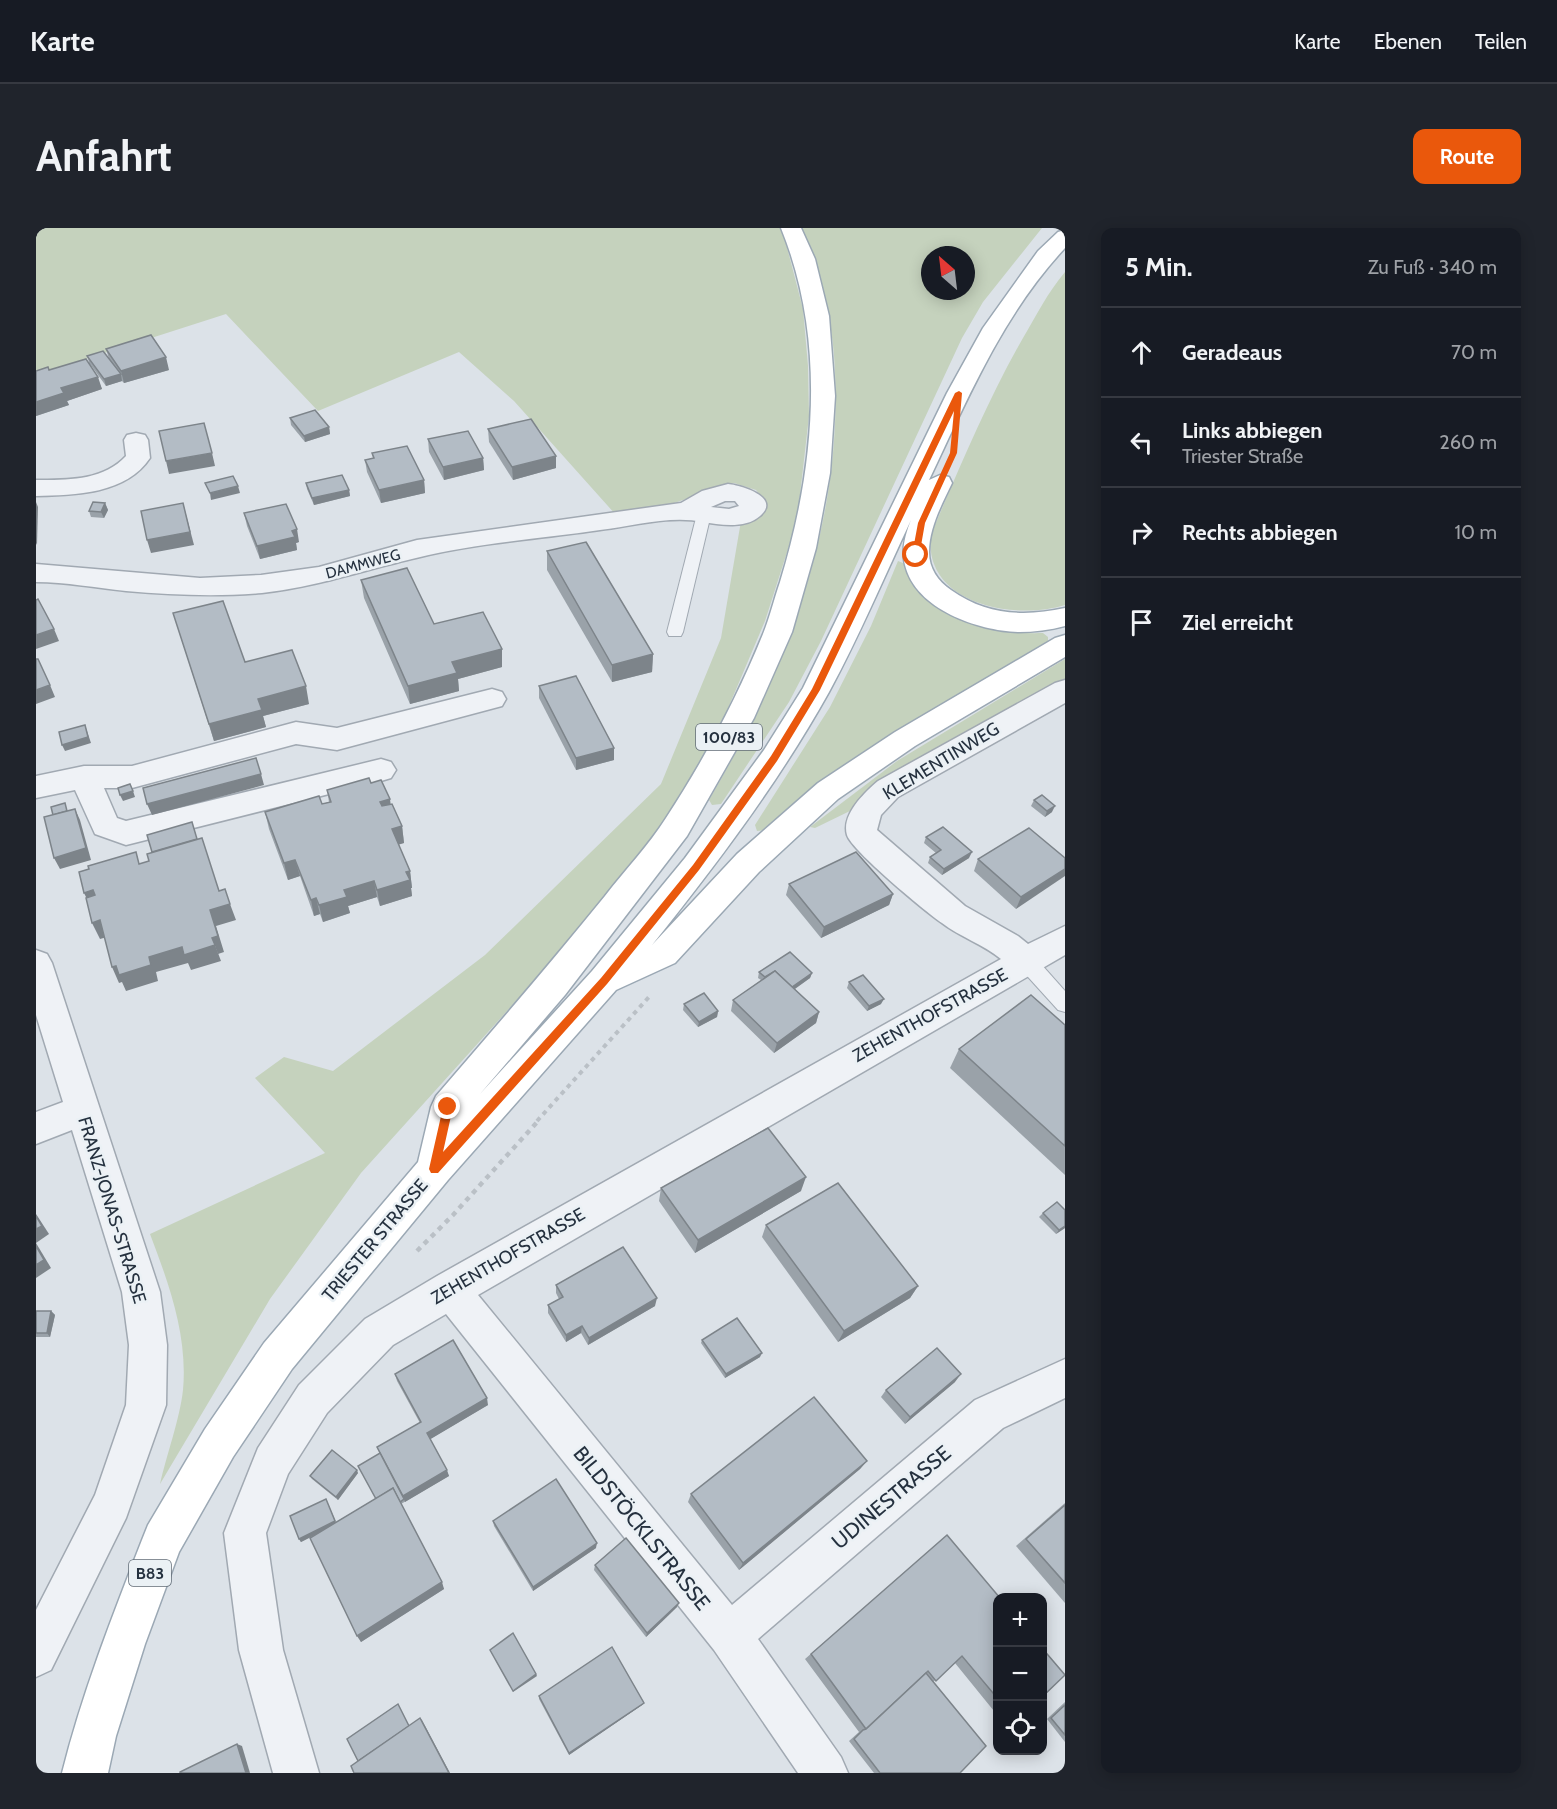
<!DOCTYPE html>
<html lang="de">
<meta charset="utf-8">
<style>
body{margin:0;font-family:Cabin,sans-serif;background:#20242c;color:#f1f3f6}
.controls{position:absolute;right:18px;bottom:18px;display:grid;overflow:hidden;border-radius:12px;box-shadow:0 3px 15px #0003}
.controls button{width:54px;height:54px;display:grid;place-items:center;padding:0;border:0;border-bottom:2px solid #363941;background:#171b24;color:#f1f3f6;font:30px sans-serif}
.compass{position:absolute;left:885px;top:18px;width:54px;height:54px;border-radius:50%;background:#171b24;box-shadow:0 3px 15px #0003;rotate:332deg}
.stop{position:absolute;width:18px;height:18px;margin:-14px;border:4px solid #ea580c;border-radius:50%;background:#fff}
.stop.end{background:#ea580c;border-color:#fff;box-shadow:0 2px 6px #0008}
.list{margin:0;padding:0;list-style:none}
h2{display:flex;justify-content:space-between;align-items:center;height:78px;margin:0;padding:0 24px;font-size:26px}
h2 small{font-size:20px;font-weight:400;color:#9ea1a6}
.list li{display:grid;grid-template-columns:39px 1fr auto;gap:18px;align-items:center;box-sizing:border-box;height:90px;padding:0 24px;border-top:2px solid #363941}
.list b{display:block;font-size:22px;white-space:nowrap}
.list p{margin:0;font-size:20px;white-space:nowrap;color:#9ea1a6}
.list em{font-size:20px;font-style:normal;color:#9ea1a6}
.icon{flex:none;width:33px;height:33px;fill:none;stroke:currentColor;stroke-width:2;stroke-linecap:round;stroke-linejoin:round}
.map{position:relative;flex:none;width:1029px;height:1545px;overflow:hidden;border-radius:12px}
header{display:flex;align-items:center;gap:36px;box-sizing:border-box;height:84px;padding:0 30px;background:#171b24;border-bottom:2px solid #363941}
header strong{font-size:28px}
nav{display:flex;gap:33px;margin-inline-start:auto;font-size:21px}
.intro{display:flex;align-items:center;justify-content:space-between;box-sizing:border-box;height:144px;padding:0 36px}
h1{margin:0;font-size:42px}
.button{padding:15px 27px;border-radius:12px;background:#ea580c;color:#fff;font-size:21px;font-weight:700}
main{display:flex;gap:36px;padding:0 36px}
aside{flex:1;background:#171b24;border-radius:12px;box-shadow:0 3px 15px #0003}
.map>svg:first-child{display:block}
</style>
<header>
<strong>Karte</strong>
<nav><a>Karte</a><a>Ebenen</a><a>Teilen</a></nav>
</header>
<div class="intro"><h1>Anfahrt</h1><a class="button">Route</a></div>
<main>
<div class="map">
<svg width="1029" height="1545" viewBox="0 0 1029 1545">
<rect width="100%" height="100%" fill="#dce2e8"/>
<g fill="#c5d2bd" fill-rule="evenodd">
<path d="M0 0H746L767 81 772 138 773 188 761 293 729 393 682 504 637 581 571 667 517 732 325 945 234 1071 124 1256C130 1229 144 1190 147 1162 152 1108 133 1056 114 1006L289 925 219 850 248 829 297 843 449 727 625 556 685 410 705 293 728 272 720 262 698 255 620 281 580 287 478 173 423 124 282 183 190 86 0 147Z"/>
<path d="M764 0H1006L947 74 926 110 785 413 753 474 685 576 676 577 673 572C753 435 810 289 798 127 795 83 779 41 764 0ZM894 27H930V63H894Z"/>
<path d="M1029 44V377C978 393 886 376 895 306 924 239 951 173 987 110 1000 88 1012 64 1029 44Z"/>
<path d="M862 333 867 335C893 389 949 407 1007 405L1012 409V415L874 494 812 534 729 602 721 603 719 597 794 479 835 398Z"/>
<polygon points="1029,431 1029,455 816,582 779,600 774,599 861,533"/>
</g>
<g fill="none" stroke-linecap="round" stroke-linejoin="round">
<defs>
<g id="lane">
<polygon points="668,281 675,286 647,404 645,408 633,408 631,404 661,286"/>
<polygon points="990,725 997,727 1029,763 1029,784 1022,782 983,739 980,733 983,727"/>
</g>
<g id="street">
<path d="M100 205 109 207 112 212 114 230C90 266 40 267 0 268V252C31 252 67 253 90 228L88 212 91 207Z"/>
<path d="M692 256C704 257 746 269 724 288 710 301 684 297 667 294 635 287 597 298 564 302 503 311 440 315 380 330 328 342 280 359 226 365 181 369 135 367 90 363 60 360 30 354 0 354V336L164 350 225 347 283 339 381 312 645 275 666 263ZM689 273H699L703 278 693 281 675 279Z"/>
<path d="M1029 452V475L862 569 845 587 841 602 929 678 982 708 992 716 1029 698V727L442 1067 696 1377 939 1172 1029 1131V1170L967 1200 722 1411 805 1529 812 1545H762L678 1422 410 1086 357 1117 291 1185 252 1246 230 1305 247 1422 283 1545H237L203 1422 188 1305 222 1220 263 1157 329 1091 401 1048 965 731C947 716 924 709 906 695 889 683 816 623 811 607 805 587 828 565 842 553L1019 455Z"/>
<polygon points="456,461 466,464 470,471 466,478 301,522 260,516 96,560 68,560 81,590 90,593 345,531 355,534 360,542 355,550 345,553 90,617 59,606 39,562 0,570 0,548 48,538 96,538 260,494 301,500"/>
<polygon points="0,722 11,726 16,735 124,1064 131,1117 130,1177 90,1290 15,1442 0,1449 0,1382 59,1267 90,1177 93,1117 86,1064 36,902 0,916 0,884 27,874 0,787"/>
</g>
<path id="primary" d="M745 0H765L779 31 793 88 799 168 794 245 780 320 756 404 718 490 651 608 529 767 444 866 556 743 649 630 728 522 767 460 911 165 947 100 1002 23 1022 4 1029 2V20C967 86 931 172 893 252L904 247 913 249 916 255C906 276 893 300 893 324 893 341 902 353 915 362 950 387 988 389 1029 380V398C1014 402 998 404 983 404 943 403 880 382 869 337 865 322 869 307 875 292 848 349 823 409 793 464 743 554 680 637 616 717L701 626 782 555 859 504 1019 410 1029 407V429L879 518 802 571 723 644 639 735 580 762 412 952 256 1141 197 1229 143 1324 109 1416 80 1508 72 1545H26C46 1465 76 1389 106 1312L112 1297 169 1201 228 1115 382 934 395 879 400 868C457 802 514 736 569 668 589 642 613 617 630 590 668 532 701 470 727 406 734 389 738 371 744 354 779 240 791 113 745 0Z"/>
</defs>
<use href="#lane" stroke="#a1a9b2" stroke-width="2"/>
<use href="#street" stroke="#a1a9b2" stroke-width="3"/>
<use href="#primary" stroke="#9ba8b4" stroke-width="3"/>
<polyline stroke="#bac0c6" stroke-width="4" stroke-dasharray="4.5 4.5" stroke-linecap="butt" points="501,893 613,769"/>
<polyline stroke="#bac0c6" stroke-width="4.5" stroke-dasharray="5 5" stroke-linecap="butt" points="381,1023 417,987 503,892"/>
<use href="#lane" fill="#eff2f6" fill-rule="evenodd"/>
<use href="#street" fill="#eff2f6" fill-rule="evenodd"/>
<use href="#primary" fill="#fff" fill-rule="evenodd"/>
</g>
<g fill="#9aa2a9">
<polygon points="70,121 133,142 88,155 86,153 70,158 54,136 66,161 31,173 33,177 0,188 0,143 13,142 53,134 51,128 73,131"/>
<polygon points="254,190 293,199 294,206 269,214 255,197"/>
<polygon points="452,201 520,240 477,252 453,214"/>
<polygon points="392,211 447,230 448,242 408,252 393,224"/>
<polygon points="336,225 388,252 389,265 345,275 331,244 329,232 337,230"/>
<polygon points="270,255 313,262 314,268 278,277 271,261"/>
<polygon points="69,275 72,282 68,290 55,289 53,283"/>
<polygon points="208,285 263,314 260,315 261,322 224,331 211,298"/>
<polygon points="511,323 617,426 616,444 576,454 511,342"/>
<polygon points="325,352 398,396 466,421 466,439 422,451 423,463 374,476 328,370"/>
<polygon points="137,385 209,434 273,476 227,488 230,499 178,513"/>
<polygon points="503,458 578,532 540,542 503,470"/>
<polygon points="335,555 354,571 354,576 366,598 368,615 362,616 374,643 376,660 375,660 376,668 344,678 341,669 312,678 314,685 287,694 284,686 278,688 264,648 252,652 233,601 229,584 286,576 293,574 291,562"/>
<polygon points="998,572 1016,584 1009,589 995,578"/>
<polygon points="890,609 933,630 906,647 892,635 894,629 900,625 888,615"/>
<polygon points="1029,630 980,681 938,643 942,631"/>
<polygon points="753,656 857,666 853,677 785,710 750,667"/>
<polygon points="723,744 776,745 774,750 759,761 783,784 780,795 738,825 695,783 697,772 725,752 722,750"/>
<polygon points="813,754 845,776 831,783 811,760"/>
<polygon points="648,776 682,783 681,789 662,799 647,782"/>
<polygon points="1029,797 1029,947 914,840 923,821"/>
<polygon points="625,960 765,963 659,1025 623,973"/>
<polygon points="1007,985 1029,1000 1020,1006 1003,989"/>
<polygon points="730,997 882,1058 874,1070 802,1114 726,1009"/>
<polygon points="520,1057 619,1078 552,1117 545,1105 530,1114 512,1085 512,1077 523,1071 520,1065"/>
<polygon points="0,1083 15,1083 19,1087 14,1109 0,1109"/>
<polygon points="666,1112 724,1129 689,1150 665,1115"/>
<polygon points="359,1146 452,1177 394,1211 413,1248 365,1276 408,1361 325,1414 281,1306 265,1314 263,1311 290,1271 300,1294 339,1271 344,1226 341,1219 384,1195 361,1153"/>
<polygon points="919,1154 869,1196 845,1169 850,1162"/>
<polygon points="831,1233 824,1241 703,1342 652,1274 655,1266"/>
<polygon points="322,1245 302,1272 276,1251 274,1248"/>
<polygon points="1029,1275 1029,1375 980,1318"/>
<polygon points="457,1293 560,1320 497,1363 458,1298"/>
<polygon points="911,1307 962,1370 962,1488 919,1435 897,1454 924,1545 838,1545 813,1513 823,1504 769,1431"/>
<polygon points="559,1337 641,1379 610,1409 558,1342"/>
<polygon points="503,1468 608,1475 606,1477 533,1527 503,1471"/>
<polygon points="1029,1474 1029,1514 1011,1491"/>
</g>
<g fill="#7d848a">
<polygon points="130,129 133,142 88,155 85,143"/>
<polygon points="85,146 86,153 70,158 68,151"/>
<polygon points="62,149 66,161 31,173 33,177 0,188 0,174 25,160"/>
<polygon points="293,199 294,206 269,214 268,208"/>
<polygon points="176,225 179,238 133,246 130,233"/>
<polygon points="520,228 520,240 477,252 476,239"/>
<polygon points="447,230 448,242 408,252 407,239"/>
<polygon points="388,252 389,265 345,275 343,262"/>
<polygon points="202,258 204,265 175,272 174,265"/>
<polygon points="313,262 314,268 278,277 276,270"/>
<polygon points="0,274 2,279 1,317 0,315"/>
<polygon points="69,275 72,282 68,290 65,284"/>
<polygon points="147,275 158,317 115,325 111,312"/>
<polygon points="261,301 263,314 260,315 261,322 224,331 221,318"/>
<polygon points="18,401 23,413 0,421 0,407"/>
<polygon points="466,421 466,439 422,451 423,463 374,476 372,458 416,434"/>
<polygon points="617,426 616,444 576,454 576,437"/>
<polygon points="14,457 19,469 0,476 0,462"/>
<polygon points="270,458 273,476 227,488 230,499 178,513 173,496 222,471"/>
<polygon points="49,497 55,515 29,523 26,517"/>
<polygon points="578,520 578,532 540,542 540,530"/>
<polygon points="225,546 228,557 116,587 111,576"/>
<polygon points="97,563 99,569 87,573 84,567"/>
<polygon points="354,571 356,588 346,591 344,574"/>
<polygon points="1019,578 1016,584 1009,589 1011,583"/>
<polygon points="39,581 44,592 55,632 24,641 18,630"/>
<polygon points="366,598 368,615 358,618 356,601"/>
<polygon points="936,624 933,630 906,647 908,641"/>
<polygon points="259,632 264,648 252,652 248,635"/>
<polygon points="1029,641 1029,648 980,681 985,669"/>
<polygon points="374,643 376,660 375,660 376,668 344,678 341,662 370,644"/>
<polygon points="338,653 341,669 312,678 314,685 287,694 283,677 308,662"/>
<polygon points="57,662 65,678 56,681 48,665"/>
<polygon points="857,666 853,677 785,710 788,699"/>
<polygon points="280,670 284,686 278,688 275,672"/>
<polygon points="194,676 200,692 180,698 188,724 182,726 176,710 174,682"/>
<polygon points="64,692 71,709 64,711 56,695"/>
<polygon points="179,717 185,733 155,742 152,735 120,744 122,753 90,763 86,754 83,755 76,739 146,719"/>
<polygon points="776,745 774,750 750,767 751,762"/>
<polygon points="848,771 845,776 831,783 833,778"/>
<polygon points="682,783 681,789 662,799 663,794"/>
<polygon points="783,784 780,795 738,825 741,815"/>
<polygon points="770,949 765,963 659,1025 662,1012"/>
<polygon points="0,986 13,1006 0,1015"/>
<polygon points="1029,998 1029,1000 1020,1006 1023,1002"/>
<polygon points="0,1015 15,1040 0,1050"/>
<polygon points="882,1058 874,1070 802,1114 808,1103"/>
<polygon points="621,1070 619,1078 552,1117 553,1110"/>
<polygon points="15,1083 19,1087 14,1109 11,1105"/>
<polygon points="546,1098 545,1105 530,1114 530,1107"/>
<polygon points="726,1125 724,1129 689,1150 690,1146"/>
<polygon points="925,1146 919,1154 869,1196 874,1189"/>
<polygon points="451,1170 452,1177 393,1212 391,1205"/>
<polygon points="831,1233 824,1241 703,1342 707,1335"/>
<polygon points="321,1242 322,1245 302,1272 300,1269"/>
<polygon points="411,1242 413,1248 369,1274 367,1268"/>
<polygon points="290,1271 300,1296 265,1314 263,1311"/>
<polygon points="561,1315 560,1320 497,1363 497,1359"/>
<polygon points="406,1354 408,1361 325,1414 321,1408"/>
<polygon points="643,1375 641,1379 610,1409 611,1405"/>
<polygon points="500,1446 501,1448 477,1464 477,1463"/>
<polygon points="608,1475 606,1477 533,1527 533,1525"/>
<polygon points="384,1490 386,1492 414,1545 413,1545"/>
<polygon points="201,1516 206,1518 214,1545 210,1545"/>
</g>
<g fill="#b3bcc5" stroke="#7d848a" stroke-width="1.5">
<polygon points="115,107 130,129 85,143 70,121"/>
<polygon points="67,123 85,146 68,151 51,128"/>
<polygon points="50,131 62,149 25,160 28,165 0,174 0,143 12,139 13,142"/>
<polygon points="279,182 293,199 268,208 254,190"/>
<polygon points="495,191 520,228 476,239 452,201"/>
<polygon points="168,195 176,225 130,233 123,203"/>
<polygon points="432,203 447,230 407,239 392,211"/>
<polygon points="371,218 388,252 343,262 329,232 338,230 336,225"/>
<polygon points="306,247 313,262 276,270 270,255"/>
<polygon points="197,248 202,258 174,265 169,255"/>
<polygon points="57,274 69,275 65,284 53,283"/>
<polygon points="147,275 154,304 111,312 105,283"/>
<polygon points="250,276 261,301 256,303 259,309 221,318 208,285"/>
<polygon points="550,314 617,426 576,437 511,323"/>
<polygon points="371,340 398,396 447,384 466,421 416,434 421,445 372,458 325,352"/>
<polygon points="2,371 18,401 0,407 0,372"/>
<polygon points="187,373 209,434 256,422 270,458 222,471 226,482 173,496 137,385"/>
<polygon points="0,431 2,431 14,457 0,462"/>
<polygon points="540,448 578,520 540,530 503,458"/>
<polygon points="49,497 52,509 26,517 23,504"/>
<polygon points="220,530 225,546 111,576 107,560"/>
<polygon points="333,550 335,555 345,552 354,571 344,574 346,578 356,576 366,598 356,601 374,643 370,644 374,652 341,662 338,653 308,662 311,669 283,677 280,670 275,672 259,632 248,635 229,584 283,568 286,576 295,574 291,562"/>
<polygon points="94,556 97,563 84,567 82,560"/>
<polygon points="1006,567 1019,578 1011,583 998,572"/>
<polygon points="29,575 31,583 17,587 15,579"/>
<polygon points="39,581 50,620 18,630 8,589"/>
<polygon points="156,594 161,611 116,624 111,607"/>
<polygon points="907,599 936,624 908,641 894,629 905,622 890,609"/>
<polygon points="993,600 1029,630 1029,641 985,669 942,631"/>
<polygon points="166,610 183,663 189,661 194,676 174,682 182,708 176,710 179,717 148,727 146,719 113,729 115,737 83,747 80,738 76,739 64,692 56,695 50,670 59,667 57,662 48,665 43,644 53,641 52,638 100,624 103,636 113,633 111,626"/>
<polygon points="820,624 857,666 788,699 753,656"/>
<polygon points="754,724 776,745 756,759 739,743 729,749 723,744"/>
<polygon points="739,743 783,784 741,815 697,772"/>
<polygon points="827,747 848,771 833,778 813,754"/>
<polygon points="668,765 682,783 663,794 648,776"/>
<polygon points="995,767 1029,797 1029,918 923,821"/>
<polygon points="732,900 770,949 662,1012 625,960"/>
<polygon points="802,955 882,1058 808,1103 730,997"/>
<polygon points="1021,974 1029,982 1029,998 1023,1002 1007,985"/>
<polygon points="0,988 6,998 0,1001"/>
<polygon points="0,1018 8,1032 0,1037"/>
<polygon points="587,1019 621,1070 553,1110 546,1098 530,1107 512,1077 527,1069 520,1057"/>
<polygon points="0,1083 15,1083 11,1105 0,1105"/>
<polygon points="701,1090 726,1125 690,1146 666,1112"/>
<polygon points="417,1112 451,1170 391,1205 411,1242 367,1268 341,1219 385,1194 359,1146"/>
<polygon points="901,1120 925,1146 874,1189 850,1162"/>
<polygon points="778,1169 831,1233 707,1335 655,1266"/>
<polygon points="296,1222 321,1242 300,1269 274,1248"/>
<polygon points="344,1225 368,1271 364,1274 357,1260 340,1271 322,1238"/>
<polygon points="520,1251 561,1315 497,1359 457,1293"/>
<polygon points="357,1260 406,1354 321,1408 274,1310"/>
<polygon points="290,1271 299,1293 263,1311 254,1288"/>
<polygon points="1029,1277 1029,1355 990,1311"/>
<polygon points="911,1307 964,1370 962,1370 962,1471 926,1428 900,1453 892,1443 830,1501 775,1426"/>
<polygon points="590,1310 643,1375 611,1405 559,1337"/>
<polygon points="477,1405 500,1446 477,1463 454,1422"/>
<polygon points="576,1419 608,1475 533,1525 503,1468"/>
<polygon points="1006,1420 1029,1447 1006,1469"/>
<polygon points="890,1445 950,1518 924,1545 844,1545 818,1511 827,1502 830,1501"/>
<polygon points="362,1476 373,1498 322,1533 311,1511"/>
<polygon points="1029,1477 1029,1507 1015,1490"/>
<polygon points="384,1490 413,1545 318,1545 315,1538"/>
<polygon points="201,1516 210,1545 144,1545 144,1544"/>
</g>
<polygon fill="#ea580c" points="923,163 926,165 921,225 889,295 883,329 876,327 882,295 914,225 918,183 784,462 741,533 663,642 571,756 402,945 395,945 393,941 408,875 416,875 417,879 407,924 565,750 657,637 735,528 776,461 919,165"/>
<g text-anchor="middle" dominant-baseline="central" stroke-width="5" stroke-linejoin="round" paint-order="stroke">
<g font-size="15" fill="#25313f" stroke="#ebf1f5">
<text transform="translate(327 336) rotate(-15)">DAMMWEG</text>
</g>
<g fill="#ebf1f5" stroke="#606b76" stroke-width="1.5">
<rect x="660" y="496" width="66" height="26" rx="4.5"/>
<rect x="93" y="1332" width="42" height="26" rx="4.5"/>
</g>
<g font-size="16" font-weight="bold" fill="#25313f">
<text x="693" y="509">100/83</text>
<text x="114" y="1345">B83</text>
</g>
<g font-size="18" fill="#25313f" stroke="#ebf1f5">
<text transform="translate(905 533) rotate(-31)">KLEMENTINWEG</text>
<text transform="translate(894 787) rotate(-29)">ZEHENTHOFSTRASSE</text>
<text transform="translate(76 982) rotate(73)">FRANZ-JONAS-STRASSE</text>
<text transform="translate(339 1012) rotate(-50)">TRIESTER STRASSE</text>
<text transform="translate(472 1028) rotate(-30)">ZEHENTHOFSTRASSE</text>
</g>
<g font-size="21" fill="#25313f" stroke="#ebf1f5">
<text transform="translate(855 1269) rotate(-40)">UDINESTRASSE</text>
<text transform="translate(606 1300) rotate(51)">BILDSTÖCKLSTRASSE</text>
</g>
</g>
</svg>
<div class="controls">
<button>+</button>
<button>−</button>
<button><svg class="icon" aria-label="locate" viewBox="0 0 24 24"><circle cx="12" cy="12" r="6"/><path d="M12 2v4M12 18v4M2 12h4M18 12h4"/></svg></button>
</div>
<svg class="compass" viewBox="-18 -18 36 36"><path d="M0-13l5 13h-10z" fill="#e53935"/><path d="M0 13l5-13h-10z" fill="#9ea1a6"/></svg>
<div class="stop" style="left:880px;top:327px"></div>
<div class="stop end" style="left:412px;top:879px"></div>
</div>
<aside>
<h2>5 Min.<small>Zu Fuß · 340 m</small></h2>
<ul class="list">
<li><svg class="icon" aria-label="ahead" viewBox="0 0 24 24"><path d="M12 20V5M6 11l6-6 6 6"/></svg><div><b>Geradeaus</b></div><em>70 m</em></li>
<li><svg class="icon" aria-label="left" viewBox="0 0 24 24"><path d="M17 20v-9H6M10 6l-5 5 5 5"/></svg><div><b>Links abbiegen</b><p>Triester Straße</p></div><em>260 m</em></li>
<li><svg class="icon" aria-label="right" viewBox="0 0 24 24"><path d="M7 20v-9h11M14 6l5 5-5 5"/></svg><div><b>Rechts abbiegen</b></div><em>10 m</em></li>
<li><svg class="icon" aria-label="arrive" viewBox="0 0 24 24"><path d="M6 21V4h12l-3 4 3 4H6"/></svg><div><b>Ziel erreicht</b></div></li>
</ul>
</aside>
</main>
